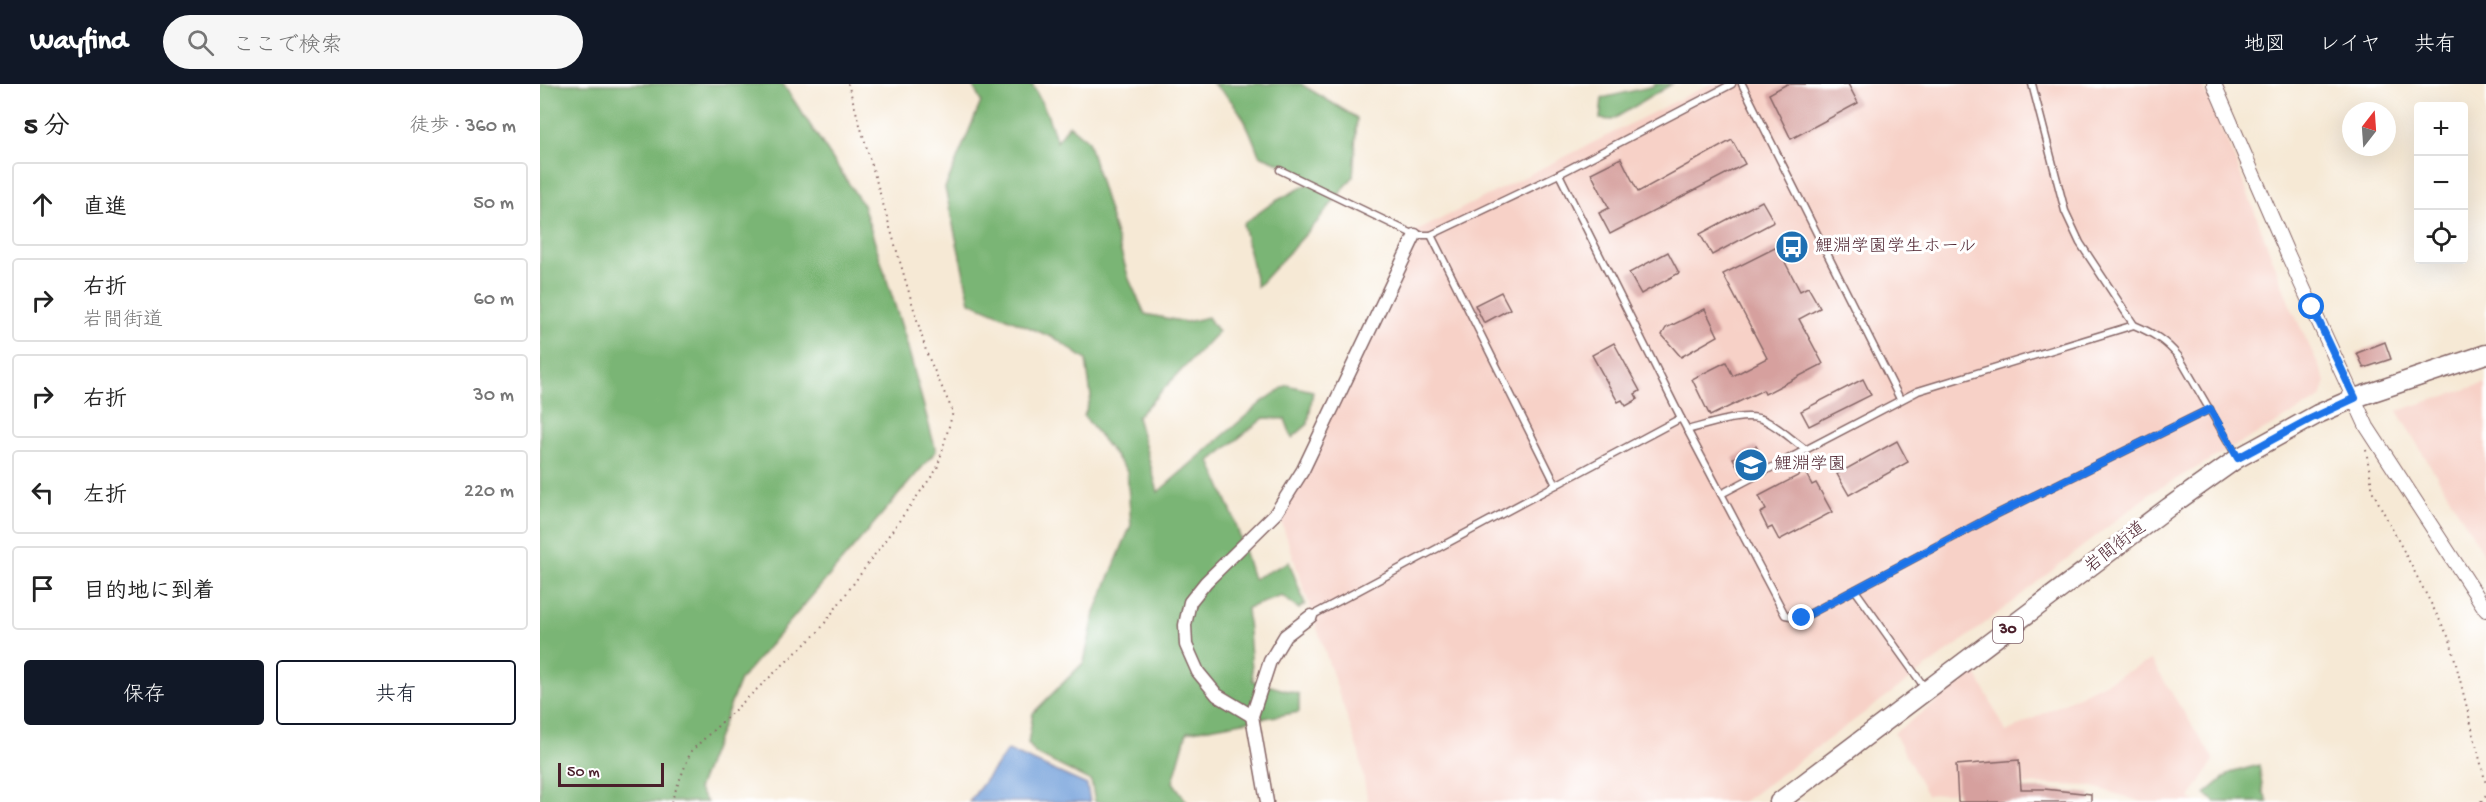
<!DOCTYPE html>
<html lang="ja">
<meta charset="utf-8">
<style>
body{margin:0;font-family:"Gochi Hand","Klee One",sans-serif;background:#f6f6f6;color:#222}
.controls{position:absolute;right:18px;top:18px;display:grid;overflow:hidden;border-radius:6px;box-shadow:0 6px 24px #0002}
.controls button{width:54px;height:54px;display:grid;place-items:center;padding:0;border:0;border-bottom:2px solid #e0e0e0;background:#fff;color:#222;font:30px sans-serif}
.compass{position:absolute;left:1802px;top:18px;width:54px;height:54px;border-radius:50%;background:#fff;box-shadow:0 6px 24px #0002;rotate:17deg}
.scale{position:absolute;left:18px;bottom:15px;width:106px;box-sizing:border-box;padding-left:6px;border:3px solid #4a1f2b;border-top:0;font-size:16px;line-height:21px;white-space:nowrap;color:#4a1f2b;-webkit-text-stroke:4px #fff;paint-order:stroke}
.stop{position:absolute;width:18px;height:18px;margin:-14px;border:4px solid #1a73e8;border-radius:50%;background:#fff}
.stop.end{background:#1a73e8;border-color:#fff;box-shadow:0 2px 6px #0008}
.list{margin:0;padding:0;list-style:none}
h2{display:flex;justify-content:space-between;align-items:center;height:78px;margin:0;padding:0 24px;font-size:26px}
h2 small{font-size:20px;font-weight:400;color:#767676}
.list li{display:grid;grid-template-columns:39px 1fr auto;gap:18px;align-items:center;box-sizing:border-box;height:84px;margin:0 12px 12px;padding:0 12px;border:2px solid #e0e0e0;border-radius:6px}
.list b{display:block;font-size:22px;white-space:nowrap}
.list p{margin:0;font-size:20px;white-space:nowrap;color:#767676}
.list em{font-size:20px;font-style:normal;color:#767676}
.actions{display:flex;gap:12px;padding:18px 24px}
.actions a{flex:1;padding:14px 0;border:2px solid #111827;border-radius:6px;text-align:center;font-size:21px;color:#111827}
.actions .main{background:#111827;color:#fff}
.icon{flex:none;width:33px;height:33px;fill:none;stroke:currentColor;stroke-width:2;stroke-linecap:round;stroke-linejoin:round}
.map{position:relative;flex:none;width:1946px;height:718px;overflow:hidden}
header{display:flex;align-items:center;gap:36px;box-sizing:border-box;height:84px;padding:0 30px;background:#111827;color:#fff}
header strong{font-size:28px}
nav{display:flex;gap:33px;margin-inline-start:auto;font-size:21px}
.search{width:420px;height:54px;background:#f6f6f6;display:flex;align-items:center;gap:15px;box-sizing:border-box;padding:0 21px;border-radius:33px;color:#767676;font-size:22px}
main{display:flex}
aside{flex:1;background:#fff}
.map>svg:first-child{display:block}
</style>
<header>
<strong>Wayfind</strong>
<div class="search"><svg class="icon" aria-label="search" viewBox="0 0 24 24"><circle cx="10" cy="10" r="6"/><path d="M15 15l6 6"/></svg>ここで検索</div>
<nav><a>地図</a><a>レイヤ</a><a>共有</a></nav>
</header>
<main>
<aside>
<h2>5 分<small>徒歩 · 360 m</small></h2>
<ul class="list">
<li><svg class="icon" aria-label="ahead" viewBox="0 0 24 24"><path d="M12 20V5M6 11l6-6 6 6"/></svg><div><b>直進</b></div><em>50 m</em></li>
<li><svg class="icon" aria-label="right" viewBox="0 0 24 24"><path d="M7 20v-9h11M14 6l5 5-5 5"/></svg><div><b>右折</b><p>岩間街道</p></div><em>60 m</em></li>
<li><svg class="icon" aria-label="right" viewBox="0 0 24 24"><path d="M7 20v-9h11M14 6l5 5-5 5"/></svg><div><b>右折</b></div><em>30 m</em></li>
<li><svg class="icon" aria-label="left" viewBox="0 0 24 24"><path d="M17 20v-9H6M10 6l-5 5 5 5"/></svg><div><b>左折</b></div><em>220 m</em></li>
<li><svg class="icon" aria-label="arrive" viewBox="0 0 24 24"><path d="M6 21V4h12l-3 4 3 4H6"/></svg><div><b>目的地に到着</b></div></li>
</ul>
<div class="actions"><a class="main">保存</a><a>共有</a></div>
</aside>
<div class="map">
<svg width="1946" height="718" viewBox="0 0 1946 718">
<rect width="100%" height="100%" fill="#fff"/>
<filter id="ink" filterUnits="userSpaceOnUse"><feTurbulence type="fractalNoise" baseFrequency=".0167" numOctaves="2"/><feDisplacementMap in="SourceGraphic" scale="12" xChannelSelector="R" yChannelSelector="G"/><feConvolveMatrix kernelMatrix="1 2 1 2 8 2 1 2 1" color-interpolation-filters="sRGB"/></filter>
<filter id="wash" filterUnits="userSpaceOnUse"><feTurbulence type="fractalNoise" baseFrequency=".008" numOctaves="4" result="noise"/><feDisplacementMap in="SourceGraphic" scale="24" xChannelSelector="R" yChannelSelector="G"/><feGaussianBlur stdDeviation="1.35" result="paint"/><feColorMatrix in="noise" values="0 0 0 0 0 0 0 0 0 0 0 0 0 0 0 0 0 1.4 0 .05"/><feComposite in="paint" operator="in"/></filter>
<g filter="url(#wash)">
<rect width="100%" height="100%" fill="#f6e9d5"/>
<g fill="#f7d1c7">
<polygon points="1170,0 1662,0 1692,68 1750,221 1786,297 1781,314 1611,409 1426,554 1203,718 828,718 819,669 739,431 867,152"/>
<polygon points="1946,299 1946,473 1857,327"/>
<polygon points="1611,576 1674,676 1650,714 1656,718 1602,718 1550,702 1492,700 1387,711 1354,649 1436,589 1466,648"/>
</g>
<g fill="#7ab574" stroke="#626a50" stroke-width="1.5">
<polygon points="0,0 243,0 323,121 365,253 396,367 200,596 158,705 167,718 0,718"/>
<polygon points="432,0 492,0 506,27 517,58 529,41 548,57 589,195 605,230 646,238 668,233 678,248 597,333 618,408 722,318 747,301 773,307 768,340 752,354 745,335 724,334 670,377 694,434 713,495 749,478 765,520 759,525 742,512 707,524 713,597 759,610 759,628 647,648 633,698 647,718 555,718 551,697 496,670 488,659 493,629 544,578 555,528 591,441 587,387 544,332 551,313 546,276 516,255 430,218 405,104 441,18"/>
<path d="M673 0H761L817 34 813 93 777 138 717 203 703 140 734 118 772 98 744 81 719 71C708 41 699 19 673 0Z"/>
<polygon points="1114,0 1132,0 1072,36 1060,35 1062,14 1114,2"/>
<polygon points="1719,681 1723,707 1728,718 1676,718 1665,710 1690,689"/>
</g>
<polygon fill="#709ed9" stroke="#5d5e82" stroke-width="1.5" points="468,666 547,701 550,718 429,718"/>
<g id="blocks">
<g fill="#d6a09e">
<polygon points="1247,0 1308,0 1318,19 1251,55 1229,10"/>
<polygon points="1192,56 1205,80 1070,150 1059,129 1069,124 1051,89 1081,74 1098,108"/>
<polygon points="1222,117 1234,138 1172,171 1160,150"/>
<polygon points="1237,163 1260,207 1268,203 1280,224 1259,235 1283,280 1225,310 1223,306 1170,332 1152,295 1186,278 1193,292 1227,274 1183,190"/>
<polygon points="1128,168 1139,189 1101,210 1089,189"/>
<polygon points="961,208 970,225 944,239 935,221"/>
<polygon points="1165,225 1178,252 1141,273 1122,251 1126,244"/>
<polygon points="1845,258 1851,275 1824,284 1817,269"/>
<polygon points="1074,259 1100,307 1095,310 1098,315 1086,322 1082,316 1078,318 1052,271"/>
<polygon points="1323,295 1331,311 1269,342 1261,327"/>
<polygon points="1357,357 1368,378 1309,411 1297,390"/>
<polygon points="1216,362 1224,376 1201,389 1193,374"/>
<polygon points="1265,388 1272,401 1276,399 1292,428 1239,456 1232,443 1228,445 1220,429 1226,426 1219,412"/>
<polygon points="1479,676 1481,705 1504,705 1551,710 1551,718 1418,718 1416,681"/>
</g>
</g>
</g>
<g filter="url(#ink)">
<use href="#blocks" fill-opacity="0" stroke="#866666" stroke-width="1.5"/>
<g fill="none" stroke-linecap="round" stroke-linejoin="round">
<defs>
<g id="service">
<polyline points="1202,0 1360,315"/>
<path d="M1492 0 1525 127 1540 159 1594 241C1613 249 1626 257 1639 273L1696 371"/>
<polyline points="740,86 875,151 891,151 1019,90 1192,0"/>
<polyline points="1019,90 1141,334 1245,531 1262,534 1453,432 1670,325"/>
<polyline points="891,151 1016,401"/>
<path d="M1147 346C1168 341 1207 326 1226 337 1240 344 1252 356 1265 365"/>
<polyline points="1181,410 1378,307 1594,241"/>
<polyline points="1315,506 1385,604"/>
<polyline points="771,532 1141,334"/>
</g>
<g id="minor">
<polyline points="712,632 677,611 658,588 646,561 645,541 650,518 666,498 736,429 763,386 875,151"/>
<polyline points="727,718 712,632 730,577 745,552 771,532"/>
</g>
<polyline id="tertiary" points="1674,0 1748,171 1827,343 1946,526"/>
<polyline id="primary" points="1239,718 1629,423 1698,374 1778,330 1815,314 1946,270"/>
</defs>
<use href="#service" stroke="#866666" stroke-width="9"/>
<use href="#minor" stroke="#866666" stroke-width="15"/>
<use href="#tertiary" stroke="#866666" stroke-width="16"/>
<use href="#primary" stroke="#866666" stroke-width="21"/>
<g stroke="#866666" stroke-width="2" stroke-dasharray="1.5 4.5" stroke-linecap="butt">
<polyline points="1826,366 1833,408 1910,556 1946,700"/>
<polyline points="131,718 151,667 279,547 397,385 413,328 387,270 308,0"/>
<polyline points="1941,718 1946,712"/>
</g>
<use href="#service" stroke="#fff" stroke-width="6"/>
<use href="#minor" stroke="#fff" stroke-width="12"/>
<use href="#tertiary" stroke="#fff" stroke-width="14"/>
<use href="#primary" stroke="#fff" stroke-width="18"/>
</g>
</g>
<g fill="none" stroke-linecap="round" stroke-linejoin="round" filter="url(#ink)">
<polyline stroke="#1a73e8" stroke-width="8" points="1262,534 1453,432 1670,325 1698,374 1770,335 1815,314 1772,223"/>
</g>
<defs>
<symbol id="bus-disc" viewBox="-11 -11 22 22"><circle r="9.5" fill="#1f6fb2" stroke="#fff"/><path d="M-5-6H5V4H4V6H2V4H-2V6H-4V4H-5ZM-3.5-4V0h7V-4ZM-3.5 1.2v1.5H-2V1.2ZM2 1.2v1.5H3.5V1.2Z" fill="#fff"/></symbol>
<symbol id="university-disc" viewBox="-11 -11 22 22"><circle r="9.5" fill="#1f6fb2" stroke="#fff"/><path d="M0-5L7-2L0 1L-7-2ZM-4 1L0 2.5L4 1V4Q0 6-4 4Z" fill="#fff"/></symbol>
</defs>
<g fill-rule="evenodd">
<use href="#bus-disc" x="1233" y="144" width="38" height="38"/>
<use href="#university-disc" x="1192" y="362" width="38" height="38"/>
</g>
<g text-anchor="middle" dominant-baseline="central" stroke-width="6" stroke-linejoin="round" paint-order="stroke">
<rect fill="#fff" stroke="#80626b" stroke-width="1.5" x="1453" y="533" width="30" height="26" rx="4.5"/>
<g font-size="16" font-weight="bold" fill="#4a1f2b">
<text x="1468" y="546">30</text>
</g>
<g font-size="18" fill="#4a1f2b" stroke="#fff" text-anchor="start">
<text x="1275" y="163">鯉淵学園学生ホール</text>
<text x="1234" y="381">鯉淵学園</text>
</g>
<g font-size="18" fill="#4a1f2b" stroke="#fff">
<text transform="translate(1576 464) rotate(-38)">岩間街道</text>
</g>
</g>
</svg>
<div class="controls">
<button>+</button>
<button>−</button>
<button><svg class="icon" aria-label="locate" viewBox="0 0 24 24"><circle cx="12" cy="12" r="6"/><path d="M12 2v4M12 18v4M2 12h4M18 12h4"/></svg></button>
</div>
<svg class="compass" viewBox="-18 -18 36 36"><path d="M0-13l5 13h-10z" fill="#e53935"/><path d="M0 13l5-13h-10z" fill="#767676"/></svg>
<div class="scale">50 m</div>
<div class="stop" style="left:1772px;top:223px"></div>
<div class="stop end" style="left:1262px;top:534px"></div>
</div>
</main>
